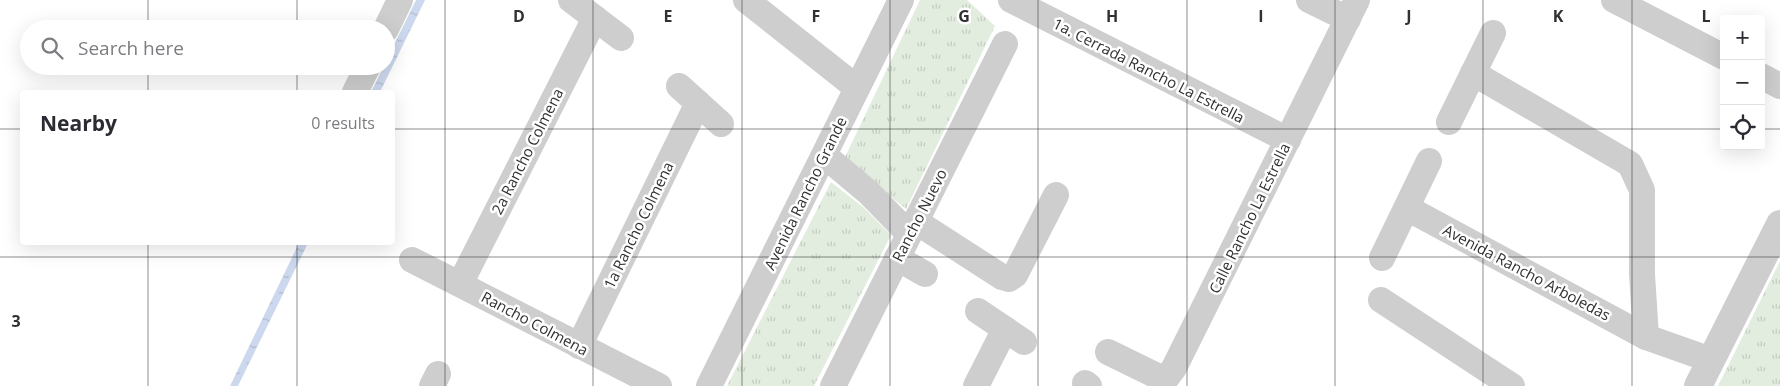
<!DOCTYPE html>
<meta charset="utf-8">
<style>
body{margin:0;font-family:"Open Sans",sans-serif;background:#f2f2f3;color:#2b2b33}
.controls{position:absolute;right:15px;top:15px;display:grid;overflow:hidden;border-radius:5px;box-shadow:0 5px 20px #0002}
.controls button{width:45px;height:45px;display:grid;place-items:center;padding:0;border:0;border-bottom:1px solid #e1e1e2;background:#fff;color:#2b2b33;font:25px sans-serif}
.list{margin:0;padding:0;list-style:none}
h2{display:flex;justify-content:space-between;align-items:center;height:65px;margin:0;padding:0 20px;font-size:21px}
h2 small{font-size:16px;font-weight:400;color:#7c7c81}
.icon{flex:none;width:28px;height:28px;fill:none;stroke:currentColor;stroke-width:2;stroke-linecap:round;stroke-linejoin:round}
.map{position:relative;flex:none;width:1780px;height:386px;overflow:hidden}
.search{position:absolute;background:#fff;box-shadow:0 5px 20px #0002;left:20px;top:20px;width:375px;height:55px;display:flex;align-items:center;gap:12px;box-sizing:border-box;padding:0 18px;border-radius:28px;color:#7c7c81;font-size:19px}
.panel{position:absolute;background:#fff;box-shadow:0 5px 20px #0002;left:20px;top:90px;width:375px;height:155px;border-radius:5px}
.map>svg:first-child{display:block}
</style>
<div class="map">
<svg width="1780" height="386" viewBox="0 0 1780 386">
<defs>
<pattern id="park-tufts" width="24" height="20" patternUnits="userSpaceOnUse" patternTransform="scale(1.25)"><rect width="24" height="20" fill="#e3eddf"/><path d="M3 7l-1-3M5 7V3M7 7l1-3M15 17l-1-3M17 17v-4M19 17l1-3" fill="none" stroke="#c3ccc0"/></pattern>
<pattern id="water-ripples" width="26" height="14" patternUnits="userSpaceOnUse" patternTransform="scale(1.25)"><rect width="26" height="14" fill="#ccd8ed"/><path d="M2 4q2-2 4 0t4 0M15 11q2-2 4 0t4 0" fill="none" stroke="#b0bacc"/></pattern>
</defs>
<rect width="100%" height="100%" fill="#fff"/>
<g fill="url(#park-tufts)">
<polygon points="920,0 967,0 995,26 906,209 844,159"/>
<polygon points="831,182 863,207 891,235 814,386 727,386"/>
<polygon points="1780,261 1780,386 1718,386"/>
</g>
<g fill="url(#water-ripples)">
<polygon points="416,0 425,0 380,92 371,92 384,66 386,66 386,61"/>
<polygon points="299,243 308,243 238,386 230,386"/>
</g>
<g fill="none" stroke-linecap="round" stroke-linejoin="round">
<g stroke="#cecece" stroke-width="26">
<polyline points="571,0 621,38"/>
<polyline points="746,0 857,88"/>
<polyline points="1011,0 1288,140"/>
<polyline points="1309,0 1348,19"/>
<polyline points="1614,0 1724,57"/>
<polyline points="386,29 400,0"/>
<polyline points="1473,73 1630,164 1642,190 1642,274 1646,337"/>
<polyline points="1761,76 1780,86"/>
<polyline points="679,86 721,124"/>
<polyline points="355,92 368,66"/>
<polyline points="1449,122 1493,33"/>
<polyline points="825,156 868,192 909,234"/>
<polyline points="1407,208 1646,337 1711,360"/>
<polyline points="915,221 1002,277 1009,279 1015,275 1056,195"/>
<polyline points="897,258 925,274"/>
<polyline points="1382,258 1429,161"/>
<polyline points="412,260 659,386"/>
<polyline points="460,284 595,18"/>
<polyline points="1381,300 1512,386"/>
<polyline points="978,311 1024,342"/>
<polyline points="579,346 698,103"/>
<polyline points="1108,352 1159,377 1168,376 1174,368 1357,0"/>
<polyline points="1085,383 1089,386"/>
<polyline points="432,386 438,374"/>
<polyline points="709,386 901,0"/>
<polyline points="833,386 1005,44"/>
<polyline points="976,386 1005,329"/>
</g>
<polyline stroke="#cecece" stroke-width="28" points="1698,386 1780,224"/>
</g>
<path fill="none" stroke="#313131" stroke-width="1" stroke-opacity="0.55" d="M148 0V29M297 0V29M445 0V386M593 0V386M742 0V386M890 0V386M1038 0V386M1187 0V386M1335 0V386M1483 0V386M1632 0V386M148 66V92M297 66V92M0 129H22M392 129H1724M1761 129H1780M148 242V386M297 242V386M0 257H1780"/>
<g text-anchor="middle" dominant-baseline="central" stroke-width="5" stroke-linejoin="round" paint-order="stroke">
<g font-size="15" fill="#313131" stroke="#fff">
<text transform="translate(1149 70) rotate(27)">1a. Cerrada Rancho La Estrella</text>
<text transform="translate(527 151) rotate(-63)">2a Rancho Colmena</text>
<text transform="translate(805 193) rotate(-64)">Avenida Rancho Grande</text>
<text transform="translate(919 215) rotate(-63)">Rancho Nuevo</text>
<text transform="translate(1249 218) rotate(-64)">Calle Rancho La Estrella</text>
<text transform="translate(638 225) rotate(-64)">1a Rancho Colmena</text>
<text transform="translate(1527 272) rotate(28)">Avenida Rancho Arboledas</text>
<text transform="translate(535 323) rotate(28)">Rancho Colmena</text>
</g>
</g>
<g font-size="16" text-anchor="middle" font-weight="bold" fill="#313131" stroke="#fff" stroke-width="5" stroke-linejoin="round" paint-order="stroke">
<text x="519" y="22">D</text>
<text x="668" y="22">E</text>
<text x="816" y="22">F</text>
<text x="964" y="22">G</text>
<text x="1112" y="22">H</text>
<text x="1261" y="22">I</text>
<text x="1409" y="22">J</text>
<text x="1558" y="22">K</text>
<text x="1706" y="22">L</text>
<text x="16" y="327">3</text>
</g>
</svg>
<div class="controls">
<button>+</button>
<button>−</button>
<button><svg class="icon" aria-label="locate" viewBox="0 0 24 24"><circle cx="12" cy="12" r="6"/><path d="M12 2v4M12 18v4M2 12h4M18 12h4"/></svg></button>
</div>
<div class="search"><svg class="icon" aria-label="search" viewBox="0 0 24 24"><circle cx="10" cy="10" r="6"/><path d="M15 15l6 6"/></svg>Search here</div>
<section class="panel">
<h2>Nearby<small>0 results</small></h2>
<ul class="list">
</ul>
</section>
</div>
